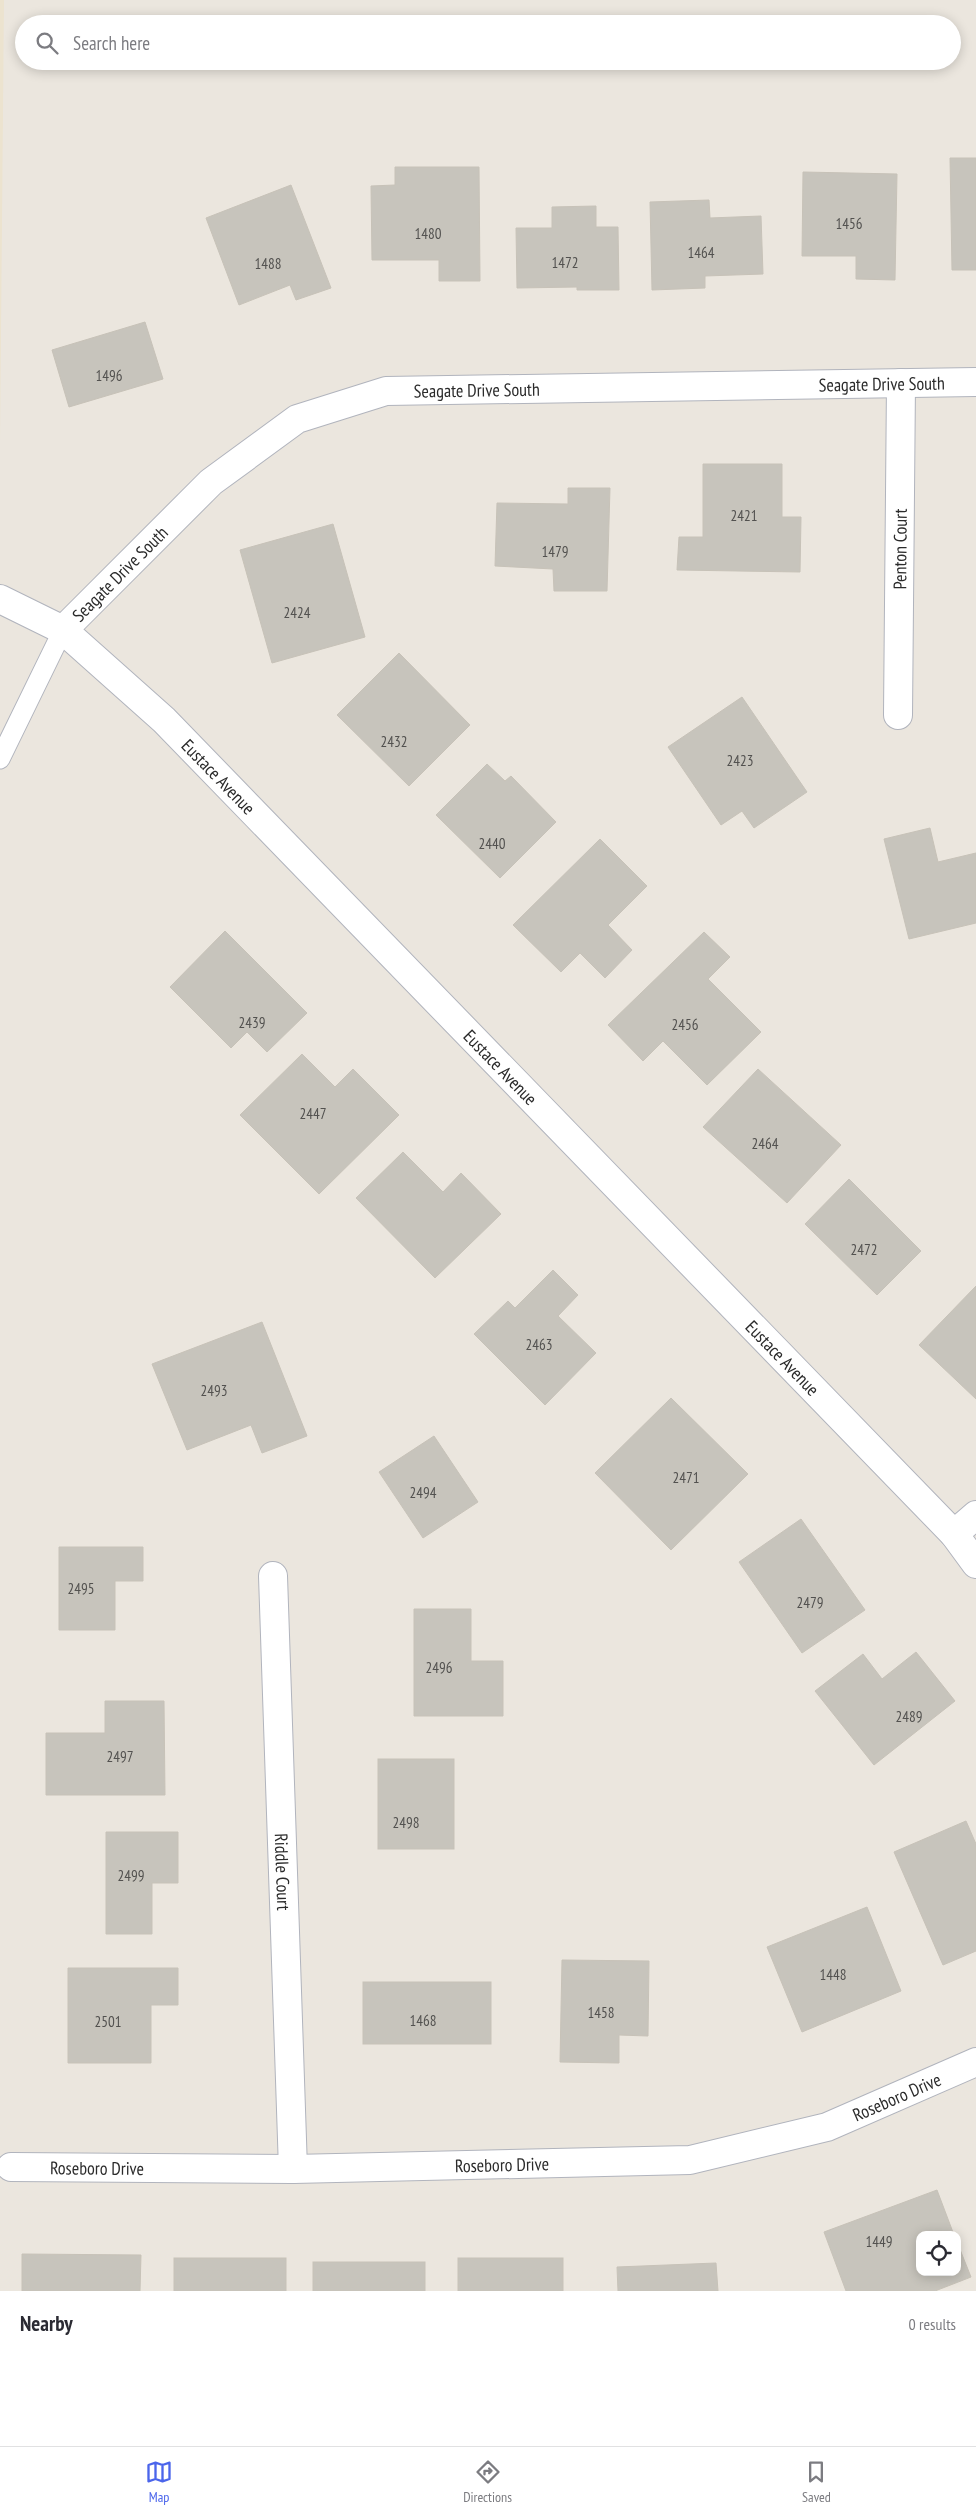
<!DOCTYPE html>
<style>
body{margin:0;font-family:"PT Sans Narrow",sans-serif;background:#f7f7f7;color:#2b2b33}
.controls{position:absolute;right:15px;bottom:15px;display:grid;overflow:hidden;border-radius:10px;box-shadow:0 2px 12px #0003}
.controls button{width:45px;height:45px;display:grid;place-items:center;padding:0;border:0;border-bottom:1px solid #e1e1e2;background:#fff;color:#2b2b33;font:25px sans-serif}
.list{margin:0;padding:0;list-style:none}
h2{display:flex;justify-content:space-between;align-items:center;height:65px;margin:0;padding:0 20px;font-size:21px}
h2 small{font-size:16px;font-weight:400;color:#7c7c81}
.icon{flex:none;width:28px;height:28px;fill:none;stroke:currentColor;stroke-width:2;stroke-linecap:round;stroke-linejoin:round}
.map{position:relative;flex:none;width:976px;height:2291px;overflow:hidden}
.search{position:absolute;background:#fff;box-shadow:0 2px 12px #0003;left:15px;right:15px;top:15px;height:55px;display:flex;align-items:center;gap:12px;box-sizing:border-box;padding:0 18px;border-radius:28px;color:#7c7c81;font-size:19px}
.sheet{height:155px;background:#fff}
nav{display:flex;justify-content:space-around;align-items:center;box-sizing:border-box;height:70px;border-top:1px solid #e1e1e2;background:#fff;font-size:14px;color:#7c7c81}
nav a{display:grid;justify-items:center;gap:2px}
nav .on{color:#4b65eb}
.map>svg:first-child{display:block}
</style>
<div class="map">
<svg width="976" height="2291" viewBox="0 0 976 2291">
<rect width="100%" height="100%" fill="#ebe6de"/>
<polygon fill="#ece3cf" points="0,0 4,0 0,444"/>
<g fill="#c7c4bc" stroke="#c7c2b8">
<polygon points="950,158 976,158 976,270 952,270"/>
<polygon points="395,167 479,167 480,281 439,281 439,260 372,260 371,186 395,185"/>
<polygon points="803,172 897,174 895,280 856,279 856,256 802,256"/>
<polygon points="291,185 331,288 296,300 290,285 239,305 206,218"/>
<polygon points="709,200 710,218 761,216 763,274 705,276 705,288 652,290 650,202"/>
<polygon points="596,206 596,227 618,227 619,290 577,290 577,287 517,288 516,228 552,228 552,207"/>
<polygon points="145,322 163,379 69,407 52,350"/>
<polygon points="703,464 782,464 782,517 801,517 800,572 677,570 679,537 703,537"/>
<polygon points="568,488 610,488 607,591 554,591 553,569 495,566 497,503 568,504"/>
<polygon points="333,524 365,637 272,663 240,550"/>
<polygon points="399,653 470,725 409,786 337,715"/>
<polygon points="742,697 807,792 754,828 742,811 721,825 668,747"/>
<polygon points="487,764 505,781 511,776 556,822 500,878 436,815"/>
<polygon points="930,828 938,862 976,853 976,923 909,939 884,839"/>
<polygon points="600,839 647,886 608,925 632,950 605,978 580,953 561,972 513,925"/>
<polygon points="225,931 307,1013 267,1052 247,1032 231,1048 170,987"/>
<polygon points="704,932 730,957 708,979 761,1032 707,1085 663,1041 643,1061 608,1025"/>
<polygon points="302,1054 335,1087 353,1069 399,1115 319,1194 240,1115"/>
<polygon points="758,1069 841,1145 787,1203 703,1127"/>
<polygon points="403,1152 443,1192 461,1173 501,1214 435,1278 356,1198"/>
<polygon points="849,1179 921,1251 877,1295 805,1224"/>
<polygon points="553,1270 578,1295 558,1316 596,1353 545,1405 474,1334 508,1301 515,1308"/>
<polygon points="976,1286 976,1399 919,1345"/>
<polygon points="262,1322 307,1436 262,1453 251,1425 187,1450 152,1364"/>
<polygon points="671,1398 748,1474 671,1550 595,1473"/>
<polygon points="434,1436 478,1502 423,1538 379,1472"/>
<polygon points="801,1519 865,1610 802,1653 739,1562"/>
<polygon points="59,1547 143,1547 143,1581 115,1581 115,1630 59,1630"/>
<polygon points="414,1609 471,1609 471,1661 503,1661 503,1716 414,1716"/>
<polygon points="916,1652 955,1701 874,1765 815,1691 863,1654 882,1679"/>
<polygon points="105,1701 164,1701 165,1795 46,1795 46,1733 105,1733"/>
<rect x="378" y="1759" width="76" height="90"/>
<polygon points="966,1821 976,1844 976,1951 943,1965 894,1852"/>
<polygon points="106,1832 178,1832 178,1883 152,1883 152,1934 106,1934"/>
<polygon points="867,1907 901,1991 802,2032 767,1947"/>
<polygon points="562,1960 649,1961 648,2036 619,2035 619,2063 560,2062"/>
<polygon points="68,1968 178,1968 178,2005 151,2005 151,2063 68,2063"/>
<rect x="363" y="1982" width="128" height="62"/>
<polygon points="937,2190 954,2235 920,2235 920,2272 957,2272 957,2242 971,2277 935,2291 846,2291 824,2232"/>
<polygon points="22,2254 141,2255 140,2291 22,2291"/>
<rect x="174" y="2258" width="112" height="33"/>
<rect x="458" y="2258" width="105" height="33"/>
<rect x="313" y="2262" width="112" height="29"/>
<polygon points="716,2263 718,2291 618,2291 617,2267"/>
</g>
<g fill="none" stroke-linecap="round" stroke-linejoin="round">
<defs>
<polyline id="lane" points="0,759 63,630"/>
<g id="street">
<path id="s1" d="M63 630 211 482 297 419 386 391 976 382"/>
<path id="s2" d="M898 715 901 383"/>
<polyline points="954,1534 976,1515"/>
<path id="s3" d="M273 1576 293 2169"/>
<path id="s4" d="M11 2167 293 2169 690 2160 827 2127 976 2062"/>
</g>
<g id="secondary">
<path id="s5" d="M0 599 63 630 164 720 954 1534 976 1564"/>
</g>
</defs>
<use href="#lane" stroke="#b1b4bd" stroke-width="21"/>
<use href="#street" stroke="#b1b4bd" stroke-width="30"/>
<use href="#secondary" stroke="#b1b4bd" stroke-width="30"/>
<use href="#lane" stroke="#fff" stroke-width="19"/>
<use href="#street" stroke="#fff" stroke-width="28"/>
<use href="#secondary" stroke="#fff" stroke-width="28"/>
</g>
<g text-anchor="middle" dominant-baseline="central" stroke-width="4.5" stroke-linejoin="round" paint-order="stroke">
<g font-size="15" fill="#52514f">
<text x="849" y="223">1456</text>
<text x="428" y="233">1480</text>
<text x="701" y="252">1464</text>
<text x="565" y="262">1472</text>
<text x="268" y="263">1488</text>
<text x="109" y="375">1496</text>
<text x="744" y="515">2421</text>
<text x="555" y="551">1479</text>
<text x="297" y="612">2424</text>
<text x="394" y="741">2432</text>
<text x="740" y="760">2423</text>
<text x="492" y="843">2440</text>
<text x="252" y="1022">2439</text>
<text x="685" y="1024">2456</text>
<text x="313" y="1113">2447</text>
<text x="765" y="1143">2464</text>
<text x="864" y="1249">2472</text>
<text x="539" y="1344">2463</text>
<text x="214" y="1390">2493</text>
<text x="686" y="1477">2471</text>
<text x="423" y="1492">2494</text>
<text x="81" y="1588">2495</text>
<text x="810" y="1602">2479</text>
<text x="439" y="1667">2496</text>
<text x="909" y="1716">2489</text>
<text x="120" y="1756">2497</text>
<text x="406" y="1822">2498</text>
<text x="131" y="1875">2499</text>
<text x="833" y="1974">1448</text>
<text x="601" y="2012">1458</text>
<text x="423" y="2020">1468</text>
<text x="108" y="2021">2501</text>
<text x="879" y="2241">1449</text>
</g>
<g font-size="18" fill="#2b2b2b" stroke="#fff">
<text stroke="none"><textPath href="#s1" startOffset="905">Seagate Drive South</textPath></text>
<text stroke="none"><textPath href="#s1" startOffset="500">Seagate Drive South</textPath></text>
<text stroke="none"><textPath href="#s2" startOffset="166">Penton Court</textPath></text>
<text stroke="none"><textPath href="#s1" startOffset="80">Seagate Drive South</textPath></text>
<text stroke="none"><textPath href="#s5" startOffset="284">Eustace Avenue</textPath></text>
<text stroke="none"><textPath href="#s5" startOffset="689">Eustace Avenue</textPath></text>
<text stroke="none"><textPath href="#s5" startOffset="1094">Eustace Avenue</textPath></text>
<text stroke="none"><textPath href="#s3" startOffset="296">Riddle Court</textPath></text>
<text stroke="none"><textPath href="#s4" startOffset="896">Roseboro Drive</textPath></text>
<text stroke="none"><textPath href="#s4" startOffset="491">Roseboro Drive</textPath></text>
<text stroke="none"><textPath href="#s4" startOffset="86">Roseboro Drive</textPath></text>
</g>
</g>
</svg>
<div class="controls">
<button><svg class="icon" aria-label="locate" viewBox="0 0 24 24"><circle cx="12" cy="12" r="6"/><path d="M12 2v4M12 18v4M2 12h4M18 12h4"/></svg></button>
</div>
<div class="search"><svg class="icon" aria-label="search" viewBox="0 0 24 24"><circle cx="10" cy="10" r="6"/><path d="M15 15l6 6"/></svg>Search here</div>
</div>
<section class="sheet">
<h2>Nearby<small>0 results</small></h2>
<ul class="list">
</ul>
</section>
<nav>
<a class="on"><svg class="icon" aria-label="map" viewBox="0 0 24 24"><path d="M3 6l6-2 6 2 6-2v14l-6 2-6-2-6 2zM9 4v14M15 6v14"/></svg>Map</a>
<a><svg class="icon" aria-label="directions" viewBox="0 0 24 24"><path d="M12 3l9 9-9 9-9-9zM9 14v-3h6M13 9l2 2-2 2"/></svg>Directions</a>
<a><svg class="icon" aria-label="saved" viewBox="0 0 24 24"><path d="M7 4h10v16l-5-4-5 4z"/></svg>Saved</a>
</nav>
